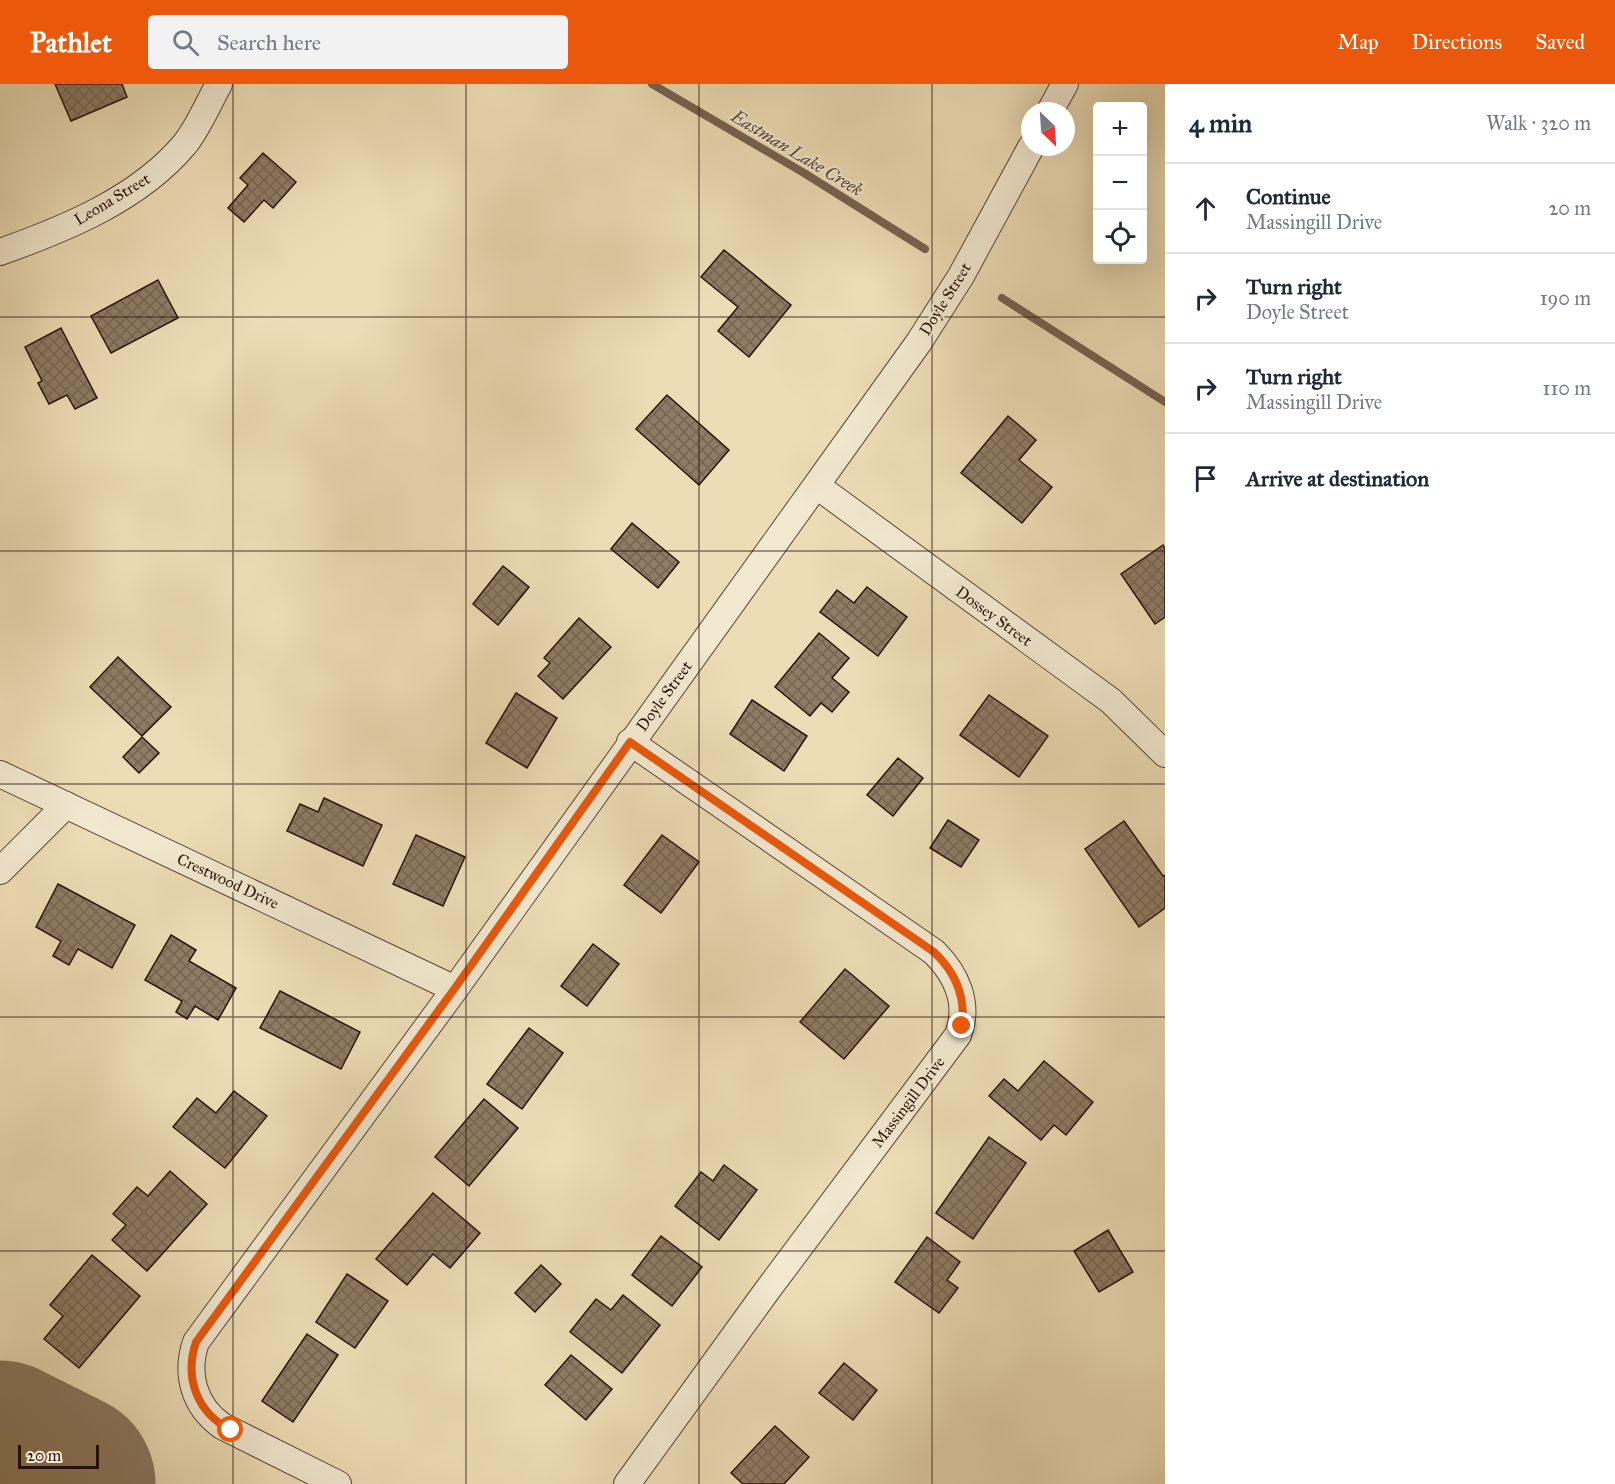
<!DOCTYPE html>
<meta charset="utf-8">
<style>
body{margin:0;font-family:"IM FELL Great Primer",serif;background:#f2f2f3;color:#1f2937}
.controls{position:absolute;right:18px;top:18px;display:grid;overflow:hidden;border-radius:6px;box-shadow:0 6px 24px #0002}
.controls button{width:54px;height:54px;display:grid;place-items:center;padding:0;border:0;border-bottom:2px solid #e0e1e3;background:#fff;color:#1f2937;font:30px sans-serif}
.compass{position:absolute;left:1021px;top:18px;width:54px;height:54px;border-radius:50%;background:#fff;box-shadow:0 6px 24px #0002;rotate:155deg}
.scale{position:absolute;left:18px;bottom:15px;width:81px;box-sizing:border-box;padding-left:6px;border:3px solid #27130b;border-top:0;font-size:16px;line-height:21px;white-space:nowrap;color:#27130b;-webkit-text-stroke:4px #f3e9d0;paint-order:stroke}
.stop{position:absolute;width:18px;height:18px;margin:-14px;border:4px solid #ea580c;border-radius:50%;background:#fff}
.stop.end{background:#ea580c;border-color:#fff;box-shadow:0 2px 6px #0008}
.list{margin:0;padding:0;list-style:none}
h2{display:flex;justify-content:space-between;align-items:center;height:78px;margin:0;padding:0 24px;font-size:26px}
h2 small{font-size:20px;font-weight:400;color:#747a83}
.list li{display:grid;grid-template-columns:39px 1fr auto;gap:18px;align-items:center;box-sizing:border-box;height:90px;padding:0 24px;border-top:2px solid #e0e1e3}
.list b{display:block;font-size:22px;white-space:nowrap}
.list p{margin:0;font-size:20px;white-space:nowrap;color:#747a83}
.list em{font-size:20px;font-style:normal;color:#747a83}
.icon{flex:none;width:33px;height:33px;fill:none;stroke:currentColor;stroke-width:2;stroke-linecap:round;stroke-linejoin:round}
.map{position:relative;flex:none;width:1165px;height:1400px;overflow:hidden}
header{display:flex;align-items:center;gap:36px;box-sizing:border-box;height:84px;padding:0 30px;background:#ea580c;color:#fff}
header strong{font-size:28px}
nav{display:flex;gap:33px;margin-inline-start:auto;font-size:21px}
.search{width:420px;height:54px;background:#f2f2f3;display:flex;align-items:center;gap:15px;box-sizing:border-box;padding:0 21px;border-radius:6px;color:#747a83;font-size:22px}
main{display:flex}
aside{flex:1;background:#fff}
.map>svg:first-child{display:block}
</style>
<header>
<strong>Pathlet</strong>
<div class="search"><svg class="icon" aria-label="search" viewBox="0 0 24 24"><circle cx="10" cy="10" r="6"/><path d="M15 15l6 6"/></svg>Search here</div>
<nav><a>Map</a><a>Directions</a><a>Saved</a></nav>
</header>
<main>
<div class="map">
<svg width="1165" height="1400" viewBox="0 0 1165 1400">
<defs>
<pattern id="building-cross-hatch" width="8" height="8" patternUnits="userSpaceOnUse" patternTransform="scale(1.5)"><rect width="8" height="8" fill="#8e7c64"/><path d="M0 0l8 8M0 8l8-8" fill="none" stroke="#746451"/></pattern>
</defs>
<rect width="100%" height="100%" fill="#edddb6"/>
<filter id="stains"><feTurbulence type="fractalNoise" baseFrequency=".00333" numOctaves="4"/><feColorMatrix values="0 0 0 0 .2 0 0 0 0 .09 0 0 0 0 .02 0 0 0 .5 -.17"/></filter>
<radialGradient id="worn" r=".72"><stop offset=".6" stop-color="#630" stop-opacity="0"/><stop offset="1" stop-color="#630" stop-opacity=".3"/></radialGradient>
<g fill="none" stroke-linecap="round" stroke-linejoin="round">
<g stroke="#76634f" stroke-width="8">
<polyline points="652,0 804,89 925,165"/>
<polyline points="1002,214 1165,318"/>
</g>
<polyline stroke="#8a7860" stroke-width="183" points="0,1368 64,1400"/>
</g>
<g fill="url(#building-cross-hatch)" stroke="#27130b" stroke-width="1.5">
<polygon points="55,0 122,0 127,13 71,37"/>
<polygon points="263,69 296,98 273,124 264,116 244,138 228,124 248,101 240,94"/>
<polygon points="724,166 791,221 749,273 718,247 738,223 701,193"/>
<polygon points="158,196 178,234 111,269 91,232"/>
<polygon points="61,244 97,314 75,325 67,311 49,320 38,299 42,297 25,263"/>
<polygon points="667,311 729,366 699,401 636,345"/>
<polygon points="1008,332 1036,356 1019,376 1052,403 1022,439 961,389"/>
<polygon points="632,439 679,478 658,504 611,465"/>
<polygon points="1163,461 1165,465 1165,533 1155,540 1121,490"/>
<polygon points="503,482 529,503 498,541 473,520"/>
<polygon points="867,503 907,533 878,572 820,528 837,506 854,519"/>
<polygon points="579,534 611,563 563,615 538,592 550,579 544,574"/>
<polygon points="819,549 849,574 832,594 849,608 832,628 821,619 810,632 775,603"/>
<polygon points="118,573 171,623 142,652 90,603"/>
<polygon points="516,609 557,634 527,684 486,659"/>
<polygon points="989,611 1048,652 1019,693 960,651"/>
<polygon points="752,616 807,652 784,687 730,650"/>
<polygon points="142,653 159,669 139,689 123,673"/>
<polygon points="898,674 923,694 893,732 867,711"/>
<polygon points="324,714 382,741 363,782 287,747 300,720 318,728"/>
<polygon points="948,736 979,756 961,783 930,764"/>
<polygon points="1124,737 1163,792 1165,791 1165,824 1139,843 1085,765"/>
<polygon points="416,751 465,773 443,822 393,800"/>
<polygon points="662,751 699,778 661,829 624,801"/>
<polygon points="58,800 135,841 112,884 78,865 69,881 53,872 61,857 36,843"/>
<polygon points="171,851 196,866 189,877 236,904 218,936 195,922 187,935 176,928 182,917 145,896"/>
<polygon points="593,860 619,880 587,922 561,902"/>
<polygon points="845,885 889,922 844,975 800,938"/>
<polygon points="280,907 360,948 341,985 260,944"/>
<polygon points="529,944 563,969 522,1025 487,1000"/>
<polygon points="1044,977 1093,1018 1066,1051 1054,1041 1041,1056 989,1012 1004,995 1018,1007"/>
<polygon points="234,1007 267,1032 225,1084 173,1043 197,1014 216,1029"/>
<polygon points="484,1015 518,1044 469,1102 435,1073"/>
<polygon points="989,1053 1026,1079 973,1155 936,1129"/>
<polygon points="724,1081 757,1106 719,1156 675,1122 701,1088 713,1097"/>
<polygon points="170,1087 207,1120 147,1187 112,1156 126,1141 113,1130 137,1103 148,1112"/>
<polygon points="433,1109 480,1149 450,1184 433,1170 407,1201 376,1175"/>
<polygon points="1108,1146 1133,1188 1099,1208 1074,1167"/>
<polygon points="661,1152 702,1183 672,1222 632,1191"/>
<polygon points="927,1153 960,1178 947,1196 958,1204 939,1229 895,1198"/>
<polygon points="92,1171 140,1212 79,1284 44,1255 63,1232 50,1221"/>
<polygon points="541,1181 561,1200 535,1228 515,1209"/>
<polygon points="347,1190 388,1217 355,1264 316,1238"/>
<polygon points="623,1211 660,1241 622,1289 570,1248 596,1215 611,1226"/>
<polygon points="307,1250 338,1271 293,1338 262,1317"/>
<polygon points="571,1271 612,1305 586,1336 545,1301"/>
<polygon points="844,1279 877,1306 853,1336 819,1309"/>
<polygon points="775,1342 809,1373 784,1400 743,1400 731,1389"/>
</g>
<g fill="none" stroke-linecap="round" stroke-linejoin="round">
<defs>
<g id="street">
<polyline points="1050,27 1065,0"/>
<path d="M0 168C65 145 139 115 185 60 199 42 208 20 219 0"/>
<polyline points="817,402 1111,617 1165,670"/>
<polyline points="0,690 455,905"/>
<polyline points="0,787 66,721"/>
<path d="M338 1400 222 1342C194 1322 185 1290 196 1258L455 905 919 258 961 192 1031 63"/>
<path d="M627 1400 766 1208 958 951C970 919 956 890 934 868L630 658"/>
</g>
</defs>
<use href="#street" stroke="#584636" stroke-width="28"/>
<use href="#street" stroke="#f3e9d0" stroke-width="26"/>
</g>
<g fill="none" stroke-linecap="round" stroke-linejoin="round">
<path stroke="#ea580c" stroke-width="8" d="M231 1346C197 1329 184 1294 196 1258L455 904 630 658 934 868C955 888 966 912 962 942"/>
</g>
<path fill="none" stroke="#27130b" stroke-width="1.5" stroke-opacity="0.55" d="M233 0V1400M466 0V1400M699 0V1400M932 0V1400M0 233H1165M0 467H1165M0 700H1165M0 933H1165M0 1167H1165"/>
<g text-anchor="middle" dominant-baseline="central" stroke-width="4.5" stroke-linejoin="round" paint-order="stroke">
<g font-size="16" fill="#27130b" stroke="#f3e9d0">
<text transform="translate(112 115) rotate(-31)">Leona Street</text>
<text transform="translate(945 215) rotate(-58)">Doyle Street</text>
<text transform="translate(994 532) rotate(36)">Dossey Street</text>
<text transform="translate(664 612) rotate(-54)">Doyle Street</text>
<text transform="translate(228 797) rotate(25)">Crestwood Drive</text>
<text transform="translate(908 1018) rotate(-53)">Massingill Drive</text>
</g>
<g font-size="18" font-style="italic" fill="#5b4838" stroke="#f3e9d0">
<text transform="translate(797 69) rotate(31)">Eastman Lake Creek</text>
</g>
</g>
<rect width="100%" height="100%" filter="url(#stains)"/>
<rect width="100%" height="100%" fill="url(#worn)"/>
</svg>
<div class="controls">
<button>+</button>
<button>−</button>
<button><svg class="icon" aria-label="locate" viewBox="0 0 24 24"><circle cx="12" cy="12" r="6"/><path d="M12 2v4M12 18v4M2 12h4M18 12h4"/></svg></button>
</div>
<svg class="compass" viewBox="-18 -18 36 36"><path d="M0-13l5 13h-10z" fill="#e53935"/><path d="M0 13l5-13h-10z" fill="#747a83"/></svg>
<div class="scale">20 m</div>
<div class="stop" style="left:231px;top:1346px"></div>
<div class="stop end" style="left:962px;top:942px"></div>
</div>
<aside>
<h2>4 min<small>Walk · 320 m</small></h2>
<ul class="list">
<li><svg class="icon" aria-label="ahead" viewBox="0 0 24 24"><path d="M12 20V5M6 11l6-6 6 6"/></svg><div><b>Continue</b><p>Massingill Drive</p></div><em>20 m</em></li>
<li><svg class="icon" aria-label="right" viewBox="0 0 24 24"><path d="M7 20v-9h11M14 6l5 5-5 5"/></svg><div><b>Turn right</b><p>Doyle Street</p></div><em>190 m</em></li>
<li><svg class="icon" aria-label="right" viewBox="0 0 24 24"><path d="M7 20v-9h11M14 6l5 5-5 5"/></svg><div><b>Turn right</b><p>Massingill Drive</p></div><em>110 m</em></li>
<li><svg class="icon" aria-label="arrive" viewBox="0 0 24 24"><path d="M6 21V4h12l-3 4 3 4H6"/></svg><div><b>Arrive at destination</b></div></li>
</ul>
</aside>
</main>
